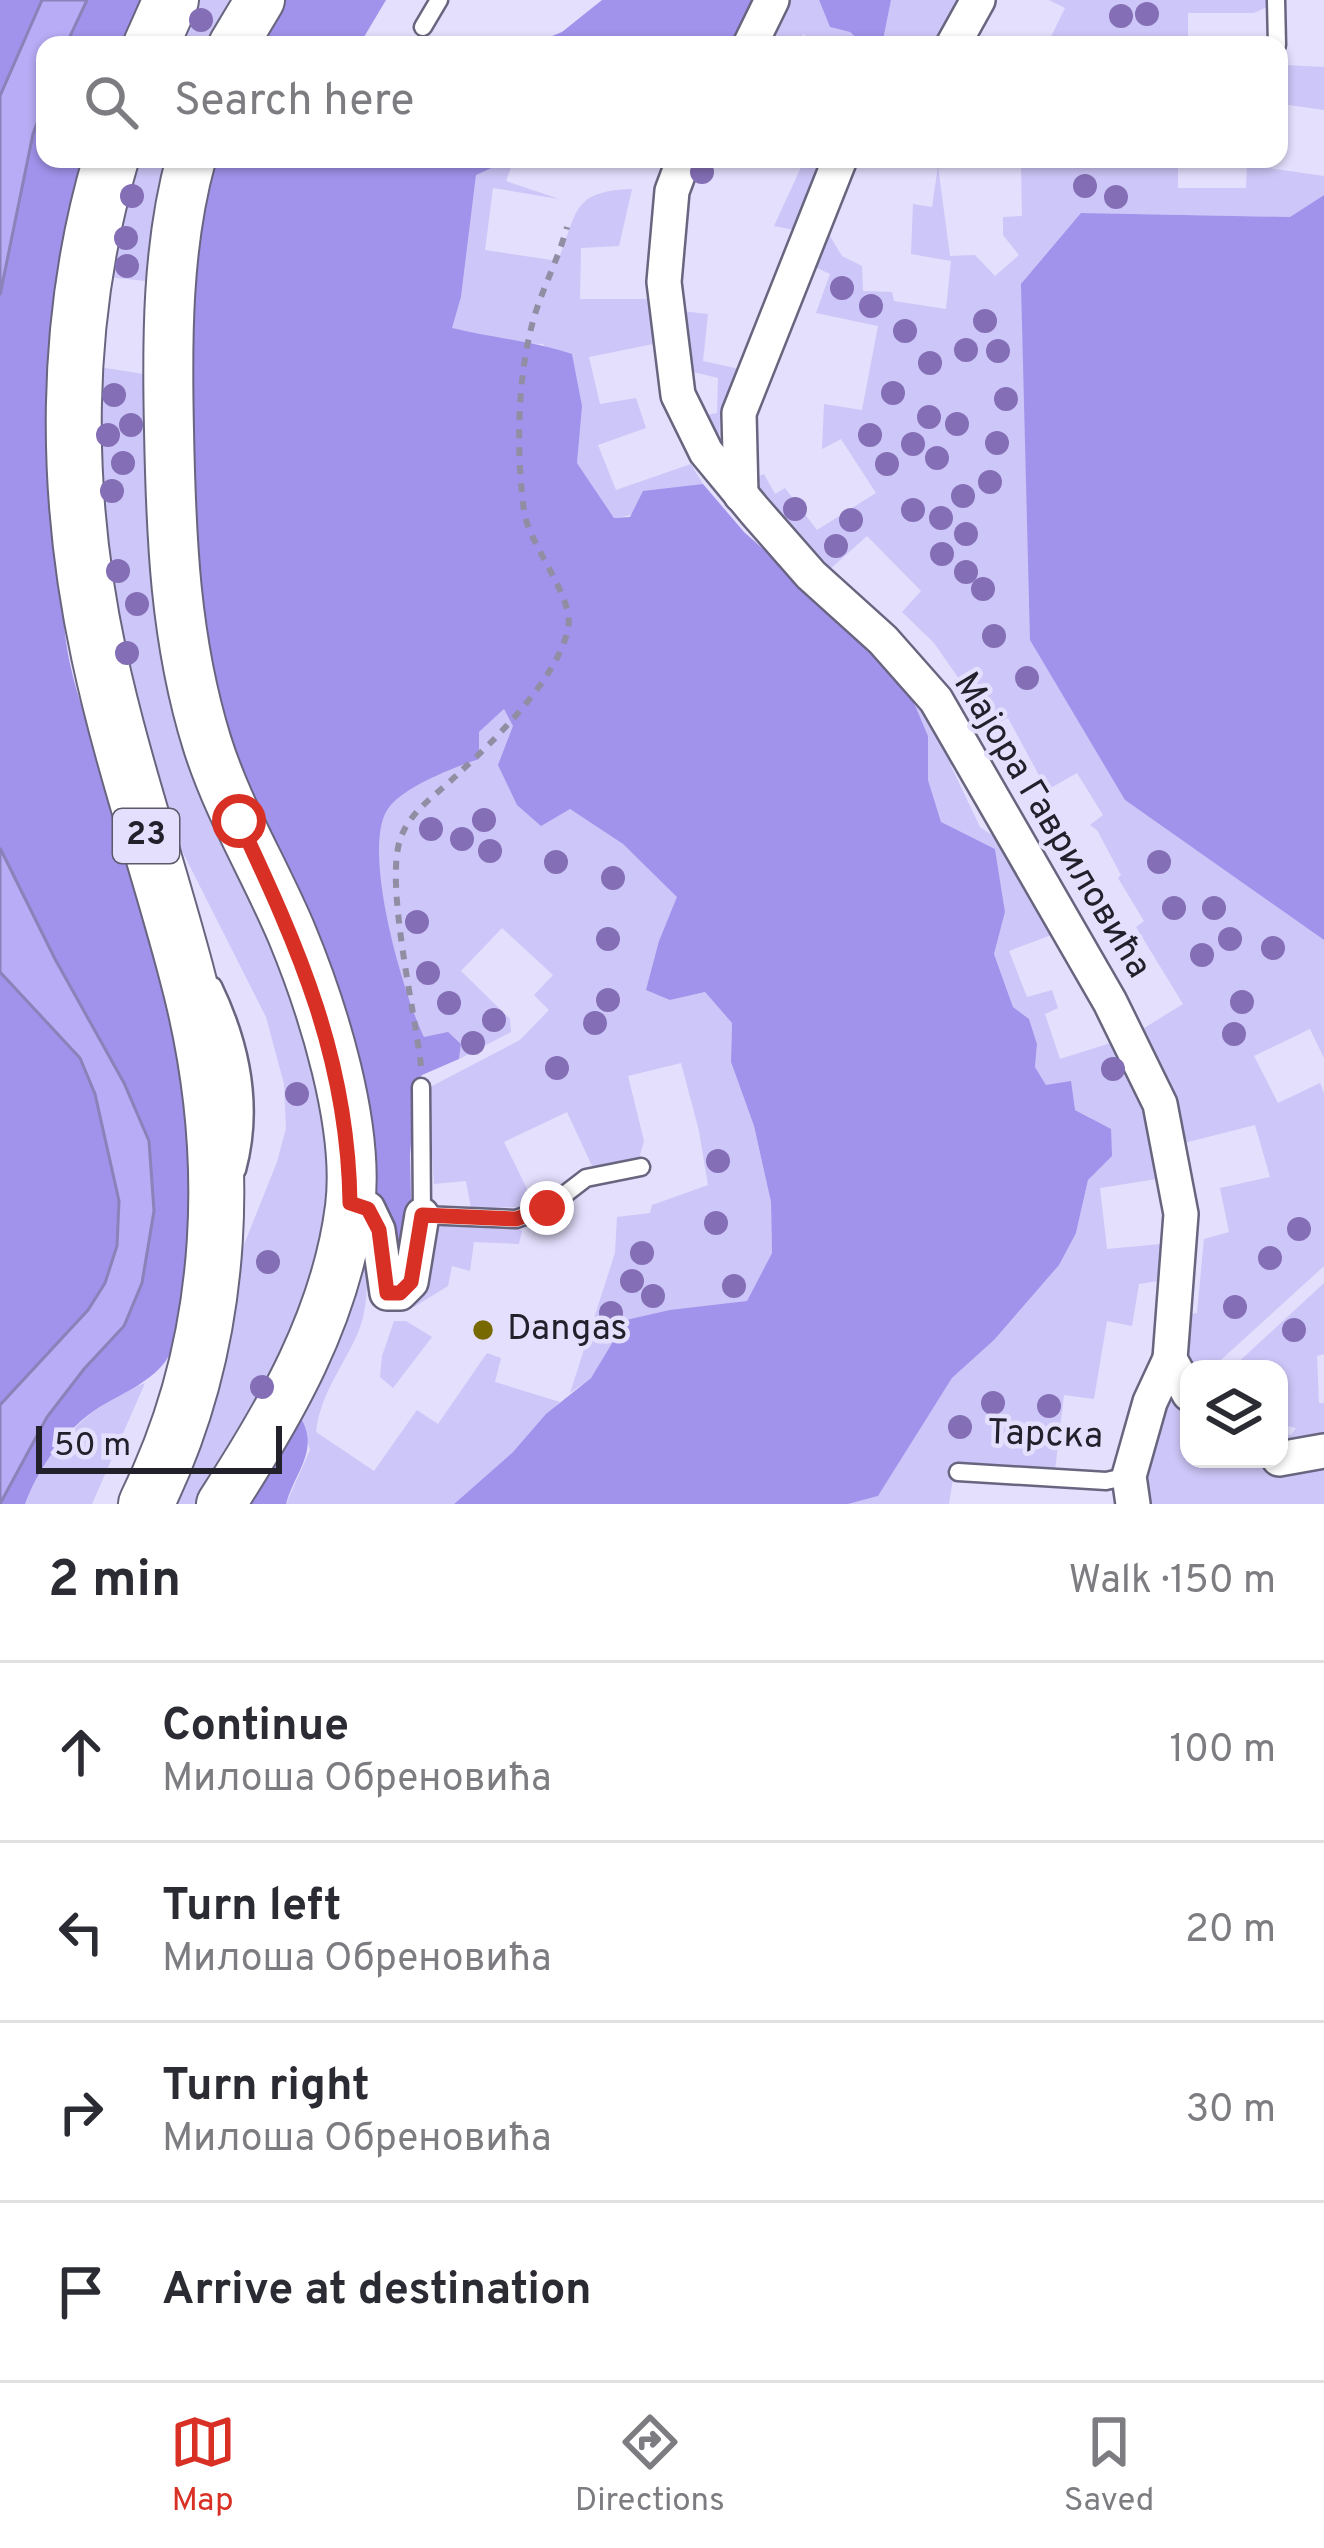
<!DOCTYPE html>
<meta charset="utf-8">
<style>
body{margin:0;font-family:Overpass,sans-serif;background:#f2f2f3;color:#2b2b33}
.controls{position:absolute;right:36px;bottom:36px;display:grid;overflow:hidden;border-radius:24px;box-shadow:0 3px 9px #0004}
.controls button{width:108px;height:108px;display:grid;place-items:center;padding:0;border:0;border-bottom:3px solid #e1e1e2;background:#fff;color:#2b2b33;font:60px sans-serif}
.scale{position:absolute;left:36px;bottom:30px;width:246px;box-sizing:border-box;padding-left:12px;border:6px solid #22202b;border-top:0;font-size:33px;line-height:42px;white-space:nowrap;color:#22202b;-webkit-text-stroke:9px #e3dffd;paint-order:stroke}
.stop{position:absolute;width:36px;height:36px;margin:-27px;border:9px solid #d93025;border-radius:50%;background:#fff}
.stop.end{background:#d93025;border-color:#fff;box-shadow:0 3px 12px #0008}
.list{margin:0;padding:0;list-style:none}
h2{display:flex;justify-content:space-between;align-items:center;height:156px;margin:0;padding:0 48px;font-size:51px}
h2 small{font-size:39px;font-weight:400;color:#7c7c81}
.list li{display:grid;grid-template-columns:78px 1fr auto;gap:36px;align-items:center;box-sizing:border-box;height:180px;padding:0 48px;border-top:3px solid #e1e1e2}
.list b{display:block;font-size:45px;white-space:nowrap}
.list p{margin:0;font-size:39px;white-space:nowrap;color:#7c7c81}
.list em{font-size:39px;font-style:normal;color:#7c7c81}
.icon{flex:none;width:66px;height:66px;fill:none;stroke:currentColor;stroke-width:2;stroke-linecap:round;stroke-linejoin:round}
.map{position:relative;flex:none;width:1324px;height:1504px;overflow:hidden}
.search{position:absolute;background:#fff;box-shadow:0 3px 9px #0004;left:36px;right:36px;top:36px;height:132px;display:flex;align-items:center;gap:30px;box-sizing:border-box;padding:0 42px;border-radius:24px;color:#7c7c81;font-size:45px}
.sheet{height:876px;background:#fff}
nav{display:flex;justify-content:space-around;align-items:center;box-sizing:border-box;height:168px;border-top:3px solid #e1e1e2;background:#fff;font-size:33px;color:#7c7c81}
nav a{display:grid;justify-items:center;gap:6px}
nav .on{color:#d93025}
.map>svg:first-child{display:block}
</style>
<div class="map">
<svg width="1324" height="1504" viewBox="0 0 1324 1504">
<rect width="100%" height="100%" fill="#e3dffd"/>
<g fill="#cdc6f8">
<polygon points="199,0 238,0 213,45 178,45"/>
<polygon points="784,0 819,0 830,27 850,32 865,45 820,45 803,34 796,45 762,45"/>
<polygon points="891,0 957,0 934,45 882,45"/>
<polygon points="1049,0 1267,0 1267,7 1254,13 1188,13 1188,45 1047,45 1065,8"/>
<polygon points="1284,65 1324,67 1324,110 1282,104"/>
<polygon points="136,159 173,159 155,282 108,277"/>
<path d="M503 159H514L506 181 559 199 493 188 485 250 558 261C578 212 571 191 632 189L619 246 581 248 580 299H653L658 343 589 357 600 404 636 398 646 428 598 445 616 490 691 464 703 484C669 486 648 516 614 518L577 463 581 406 543 344 516 343 451 329 461 297 476 174 500 164Z"/>
<polygon points="796,159 832,159 800,231 774,226 803,163"/>
<polygon points="997,159 1178,159 1178,188 1246,188 1247,165 1324,176 1324,195 1290,217 1081,213 1125,800 1324,940 1324,1058 1310,1029 1254,1056 1278,1103 1320,1083 1324,1093 1324,1266 1211,1369 1186,1368 1182,1316 1197,1313 1204,1239 1229,1232 1220,1188 1270,1177 1255,1125 1184,1143 1141,1030 1183,1004 1136,927 1144,921 1118,878 1121,875 1097,830 1090,825 1103,815 1077,773 1047,790 1008,718 992,726 934,643 902,612 921,591 867,536 829,570 746,482 764,474 775,494 785,488 817,530 876,493 841,439 822,449 824,404 862,410 878,326 816,313 830,274 811,265 825,228 842,256 862,266 863,291 892,292 894,301 946,309 951,261 911,254 913,204 932,207 938,166 950,256 975,255 995,276 1019,255 1003,235 1003,217 1022,216 1021,166 997,166"/>
<polygon points="681,311 708,314 703,361 744,370 720,419 719,445 694,417 717,413 718,378 685,370"/>
<polygon points="99,367 150,375 275,942 311,1043 327,1130 328,1204 324,1243 276,1381 199,1504 167,1504 243,1247 277,1162 286,1128 284,1084 266,1017 171,829 130,696 102,509"/>
<polygon points="909,691 952,748 951,766 980,827 999,840 1054,934 1009,951 1027,997 1052,990 1058,1008 1045,1014 1060,1059 1120,1040 1147,1100 1163,1178 1100,1188 1107,1249 1172,1243 1170,1279 1139,1284 1132,1326 1107,1321 1094,1399 1064,1395 1055,1470 955,1466 949,1504 848,1504 878,1496 952,1378 994,1340 1076,1233 1088,1180 1091,1118 1075,1110 1046,1085 1035,1067 1037,1044 1029,1019 1013,1007 994,954 1005,912 995,849 941,823 928,780 928,736"/>
<path d="M504 709 570 809 623 844 678 897 659 941 670 1000 705 992 732 1023 731 1062 754 1126 771 1202 772 1253 747 1301 626 1320 591 1378 570 1393 615 1253 617 1217 650 1213 652 1205 708 1185 699 1131 681 1063 628 1076 644 1141 639 1159 593 1168 567 1112 504 1142 533 1201 518 1207 471 1208 466 1181 434 1184 428 1092 432 1086 520 1040 549 1010 534 995 553 975 502 928 461 971 510 1019 511 1032 459 1059 461 1044 424 1038C404 998 358 842 389 806 408 785 453 768 479 759V732Z"/>
<polygon points="433,1222 517,1226 522,1231 519,1244 474,1242 470,1271 452,1266 448,1286 414,1307 411,1302"/>
<path d="M367 1249C367 1278 369 1308 357 1335 342 1368 320 1395 316 1432L374 1471 417 1410 438 1424 487 1353 501 1358 495 1382 560 1402 513 1452 454 1504H286L310 1450 298 1414Z"/>
<polygon points="1324,1283 1324,1354 1317,1356 1319,1403 1324,1403 1324,1443 1279,1450 1279,1433 1291,1435 1296,1428 1279,1424 1279,1369 1231,1369"/>
<polygon points="394,1321 406,1321 432,1337 393,1388 380,1377 382,1356"/>
<path d="M145 1383 92 1504H25C46 1448 90 1404 145 1383Z"/>
<polygon points="1167,1391 1189,1407 1189,1459 1243,1459 1291,1468 1324,1460 1324,1504 1141,1504 1140,1474"/>
</g>
<g fill="#a192eb">
<polygon points="0,0 42,0 0,96"/>
<polygon points="87,0 145,0 126,45 66,45"/>
<polygon points="282,0 386,0 361,42 364,45 253,45"/>
<polygon points="602,0 755,0 731,45 530,45 562,32"/>
<polygon points="819,0 891,0 882,45 865,45 850,32 830,27"/>
<path d="M45 102V159H88C82 259 76 359 70 459 65 527 55 601 71 668 79 706 96 743 107 781 162 959 227 1155 175 1342 163 1383 117 1392 87 1416 60 1437 37 1472 25 1504H0L47 1417 84 1369 124 1326 142 1283 154 1211 149 1141 124 1083 55 959 0 848V295L33 134Z"/>
<path d="M209 159H503L500 164 476 175 461 297 452 328C492 338 533 341 572 354L582 406 577 463 614 518 630 517 643 491 703 484 744 532 866 641 909 691 928 736V780L941 822 995 849 1005 912 994 954 1013 1007 1029 1019 1037 1044 1035 1067 1046 1085 1071 1081 1075 1110 1111 1129 1112 1156 1088 1180 1076 1233 1059 1265 994 1340 952 1378 878 1496 848 1504H454L513 1452 546 1414 591 1378 626 1320 670 1310 747 1301 772 1253 771 1202 754 1126 731 1062 732 1023 705 992 670 1000 646 990 659 941 677 897 623 844 570 809 541 826 517 805 498 765 513 726 504 709 479 732V759C453 768 408 785 390 806 358 842 404 997 424 1037L448 1032 461 1044 459 1059 422 1075 416 1081 410 1155 412 1239 395 1264 369 1168 227 745 190 558V272Z"/>
<polygon points="1324,195 1324,940 1125,800 1030,640 1021,284 1081,213 1290,217"/>
<polygon points="0,972 80,1058 95,1094 119,1201 117,1246 105,1283 88,1310 0,1405"/>
<path d="M298 1414C322 1448 295 1471 286 1504H242Z"/>
</g>
<g fill="#b7acf5" stroke="#8a82b8" stroke-width="3">
<polygon points="42,0 87,0 66,45 45,45 45,102 33,134 0,295 0,96"/>
<polygon points="0,848 55,959 124,1083 149,1141 154,1211 142,1283 124,1326 84,1369 47,1417 0,1504 0,1405 88,1310 105,1283 117,1246 119,1201 95,1094 80,1058 0,972"/>
</g>
<g fill="none" stroke-linecap="round" stroke-linejoin="round">
<defs>
<g id="lane">
<polyline points="1276,0 1277,45"/>
<polyline points="423,27 439,0"/>
<path d="M213 986C241 1044 254 1107 237 1170"/>
<polyline points="421,1087 422,1215 516,1219 547,1208 586,1178 641,1167"/>
<polyline points="958,1472 1106,1481 1129,1476"/>
</g>
<g id="street">
<polyline points="750,45 772,0"/>
<polyline points="953,45 978,0"/>
<polyline points="684,159 672,191 664,282 678,395 706,452 754,510 811,575 883,640 936,700 1110,1002 1160,1104 1181,1214 1170,1359 1189,1394"/>
<polyline points="741,495 739,413 840,159"/>
<polyline points="350,1203 368,1209 378,1230 387,1293 400,1293 411,1282 422,1215"/>
<polyline points="1279,1459 1324,1451"/>
<polyline points="1133,1504 1129,1476 1150,1402 1170,1359"/>
</g>
<g id="secondary">
<polyline points="233,45 260,0"/>
<path d="M191 159C167 246 167 340 169 430 171 537 175 640 207 743 228 810 265 870 292 934 323 1009 360 1126 350 1207 336 1317 280 1413 221 1504"/>
</g>
<g id="primary">
<polyline points="151,45 171,0"/>
<path d="M111 159C63 320 64 492 99 655 122 762 158 865 186 971 234 1148 228 1338 146 1504"/>
</g>
</defs>
<use href="#lane" stroke="#68657f" stroke-width="21"/>
<use href="#street" stroke="#68657f" stroke-width="38"/>
<use href="#secondary" stroke="#68657f" stroke-width="52"/>
<use href="#primary" stroke="#68657f" stroke-width="58"/>
<path stroke="#918ea4" stroke-width="6" stroke-dasharray="9 9" stroke-linecap="butt" d="M421 1066C415 1011 385 886 400 840 409 811 438 794 459 773 495 740 557 679 568 629 575 597 529 546 524 511 516 451 517 380 533 321 542 289 558 260 567 227"/>
<use href="#lane" stroke="#fff" stroke-width="16"/>
<use href="#street" stroke="#fff" stroke-width="33"/>
<use href="#secondary" stroke="#fff" stroke-width="48"/>
<use href="#primary" stroke="#fff" stroke-width="54"/>
</g>
<g fill="#846eb5">
<circle cx="1147" cy="14" r="12"/>
<circle cx="1121" cy="16" r="12"/>
<circle cx="201" cy="20" r="12"/>
<circle cx="702" cy="172" r="12"/>
<circle cx="1085" cy="186" r="12"/>
<circle cx="132" cy="196" r="12"/>
<circle cx="1116" cy="197" r="12"/>
<circle cx="126" cy="238" r="12"/>
<circle cx="127" cy="266" r="12"/>
<circle cx="842" cy="288" r="12"/>
<circle cx="871" cy="306" r="12"/>
<circle cx="985" cy="321" r="12"/>
<circle cx="905" cy="331" r="12"/>
<circle cx="966" cy="350" r="12"/>
<circle cx="998" cy="351" r="12"/>
<circle cx="930" cy="363" r="12"/>
<circle cx="893" cy="393" r="12"/>
<circle cx="114" cy="395" r="12"/>
<circle cx="1006" cy="399" r="12"/>
<circle cx="929" cy="417" r="12"/>
<circle cx="957" cy="424" r="12"/>
<circle cx="131" cy="425" r="12"/>
<circle cx="108" cy="435" r="12"/>
<circle cx="870" cy="435" r="12"/>
<circle cx="997" cy="443" r="12"/>
<circle cx="913" cy="444" r="12"/>
<circle cx="937" cy="458" r="12"/>
<circle cx="123" cy="463" r="12"/>
<circle cx="887" cy="464" r="12"/>
<circle cx="990" cy="482" r="12"/>
<circle cx="112" cy="491" r="12"/>
<circle cx="963" cy="496" r="12"/>
<circle cx="795" cy="509" r="12"/>
<circle cx="913" cy="510" r="12"/>
<circle cx="941" cy="518" r="12"/>
<circle cx="851" cy="520" r="12"/>
<circle cx="966" cy="534" r="12"/>
<circle cx="836" cy="546" r="12"/>
<circle cx="942" cy="554" r="12"/>
<circle cx="118" cy="571" r="12"/>
<circle cx="966" cy="572" r="12"/>
<circle cx="983" cy="589" r="12"/>
<circle cx="137" cy="604" r="12"/>
<circle cx="994" cy="636" r="12"/>
<circle cx="127" cy="653" r="12"/>
<circle cx="1027" cy="678" r="12"/>
<circle cx="484" cy="820" r="12"/>
<circle cx="431" cy="829" r="12"/>
<circle cx="462" cy="839" r="12"/>
<circle cx="490" cy="851" r="12"/>
<circle cx="556" cy="862" r="12"/>
<circle cx="1159" cy="862" r="12"/>
<circle cx="613" cy="878" r="12"/>
<circle cx="1174" cy="908" r="12"/>
<circle cx="1214" cy="908" r="12"/>
<circle cx="417" cy="922" r="12"/>
<circle cx="608" cy="939" r="12"/>
<circle cx="1230" cy="939" r="12"/>
<circle cx="1273" cy="948" r="12"/>
<circle cx="1202" cy="955" r="12"/>
<circle cx="428" cy="973" r="12"/>
<circle cx="608" cy="1000" r="12"/>
<circle cx="1242" cy="1002" r="12"/>
<circle cx="449" cy="1003" r="12"/>
<circle cx="494" cy="1020" r="12"/>
<circle cx="595" cy="1023" r="12"/>
<circle cx="1234" cy="1034" r="12"/>
<circle cx="473" cy="1043" r="12"/>
<circle cx="557" cy="1068" r="12"/>
<circle cx="1113" cy="1069" r="12"/>
<circle cx="297" cy="1094" r="12"/>
<circle cx="718" cy="1161" r="12"/>
<circle cx="716" cy="1223" r="12"/>
<circle cx="1299" cy="1229" r="12"/>
<circle cx="642" cy="1253" r="12"/>
<circle cx="1270" cy="1258" r="12"/>
<circle cx="268" cy="1262" r="12"/>
<circle cx="632" cy="1281" r="12"/>
<circle cx="734" cy="1286" r="12"/>
<circle cx="653" cy="1296" r="12"/>
<circle cx="1235" cy="1307" r="12"/>
<circle cx="611" cy="1313" r="12"/>
<circle cx="1294" cy="1330" r="12"/>
<circle cx="262" cy="1387" r="12"/>
<circle cx="993" cy="1403" r="12"/>
<circle cx="1049" cy="1406" r="12"/>
<circle cx="960" cy="1427" r="12"/>
</g>
<g fill="none" stroke-linecap="round" stroke-linejoin="round">
<path stroke="#d93025" stroke-width="15" d="M239 821C299 949 348 1059 350 1203L368 1209 379 1230 387 1293H400L411 1282 422 1215 516 1219 547 1208"/>
</g>
<circle fill="#776800" stroke="#e3dffd" stroke-width="4.5" cx="483" cy="1330" r="12"/>
<g text-anchor="middle" dominant-baseline="central" stroke-width="9" stroke-linejoin="round" paint-order="stroke">
<rect fill="#e3dffd" stroke="#5c596a" stroke-width="3" x="113" y="809" width="66" height="54" rx="9"/>
<g font-size="33" font-weight="bold" fill="#22202b">
<text x="146" y="836">23</text>
</g>
<g font-size="36" fill="#22202b" stroke="#e3dffd">
<text transform="translate(1051 826) rotate(59)">Мајора Гавриловића</text>
<text transform="translate(1045 1436) rotate(2)">Тарска</text>
</g>
<g font-size="36" fill="#22202b" stroke="#e3dffd" text-anchor="start">
<text x="507" y="1330">Dangas</text>
</g>
</g>
</svg>
<div class="controls">
<button><svg class="icon" aria-label="layers" viewBox="0 0 24 24"><path d="M12 4l9 5-9 5-9-5zM3 14l9 5 9-5"/></svg></button>
</div>
<div class="scale">50 m</div>
<div class="stop" style="left:239px;top:821px"></div>
<div class="stop end" style="left:547px;top:1208px"></div>
<div class="search"><svg class="icon" aria-label="search" viewBox="0 0 24 24"><circle cx="10" cy="10" r="6"/><path d="M15 15l6 6"/></svg>Search here</div>
</div>
<section class="sheet">
<h2>2 min<small>Walk · 150 m</small></h2>
<ul class="list">
<li><svg class="icon" aria-label="ahead" viewBox="0 0 24 24"><path d="M12 20V5M6 11l6-6 6 6"/></svg><div><b>Continue</b><p>Милоша Обреновића</p></div><em>100 m</em></li>
<li><svg class="icon" aria-label="left" viewBox="0 0 24 24"><path d="M17 20v-9H6M10 6l-5 5 5 5"/></svg><div><b>Turn left</b><p>Милоша Обреновића</p></div><em>20 m</em></li>
<li><svg class="icon" aria-label="right" viewBox="0 0 24 24"><path d="M7 20v-9h11M14 6l5 5-5 5"/></svg><div><b>Turn right</b><p>Милоша Обреновића</p></div><em>30 m</em></li>
<li><svg class="icon" aria-label="arrive" viewBox="0 0 24 24"><path d="M6 21V4h12l-3 4 3 4H6"/></svg><div><b>Arrive at destination</b></div></li>
</ul>
</section>
<nav>
<a class="on"><svg class="icon" aria-label="map" viewBox="0 0 24 24"><path d="M3 6l6-2 6 2 6-2v14l-6 2-6-2-6 2zM9 4v14M15 6v14"/></svg>Map</a>
<a><svg class="icon" aria-label="directions" viewBox="0 0 24 24"><path d="M12 3l9 9-9 9-9-9zM9 14v-3h6M13 9l2 2-2 2"/></svg>Directions</a>
<a><svg class="icon" aria-label="saved" viewBox="0 0 24 24"><path d="M7 4h10v16l-5-4-5 4z"/></svg>Saved</a>
</nav>
